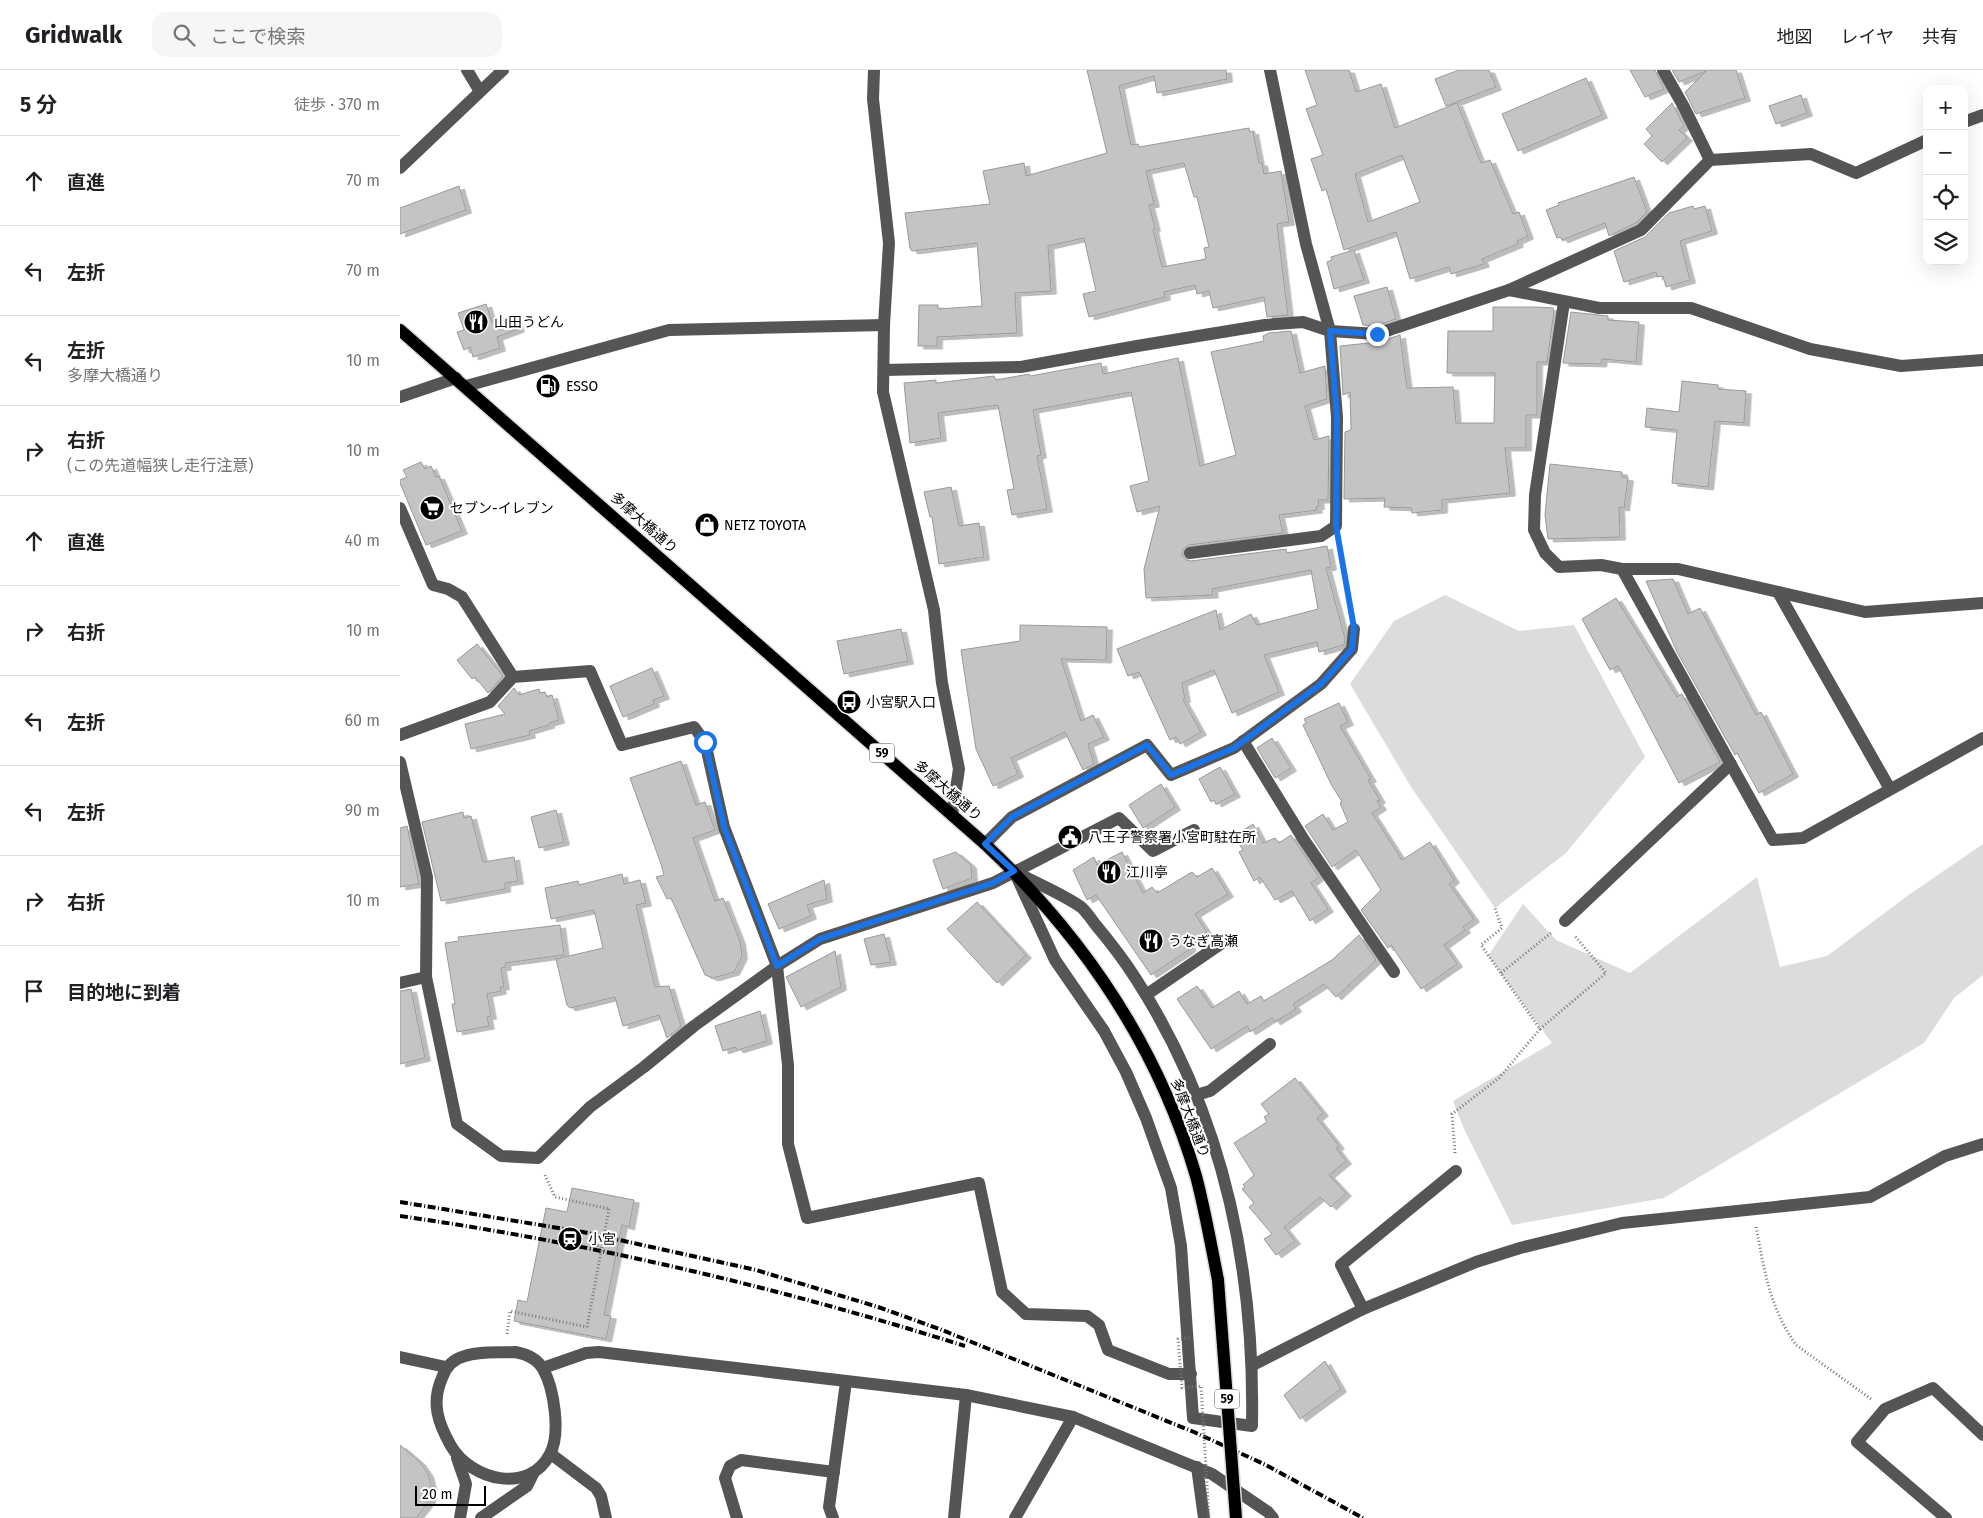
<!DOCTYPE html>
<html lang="ja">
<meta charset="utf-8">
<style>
body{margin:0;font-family:"Fira Sans","Noto Sans JP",sans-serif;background:#f6f6f6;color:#202124}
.controls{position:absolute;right:15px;top:15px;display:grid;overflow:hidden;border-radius:10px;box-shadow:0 5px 20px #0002}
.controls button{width:45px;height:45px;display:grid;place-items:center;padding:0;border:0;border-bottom:1px solid #e0e0e0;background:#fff;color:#202124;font:25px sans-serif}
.scale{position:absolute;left:15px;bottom:12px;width:71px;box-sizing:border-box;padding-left:5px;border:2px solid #000;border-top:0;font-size:14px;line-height:18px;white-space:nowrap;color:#000;-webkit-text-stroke:4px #fff;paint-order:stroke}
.stop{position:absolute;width:15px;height:15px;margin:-11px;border:4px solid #1a73e8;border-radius:50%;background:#fff}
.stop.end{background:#1a73e8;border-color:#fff;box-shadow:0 1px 5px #0008}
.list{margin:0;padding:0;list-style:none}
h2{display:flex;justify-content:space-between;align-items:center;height:65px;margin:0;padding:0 20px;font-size:21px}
h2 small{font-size:16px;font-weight:400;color:#757577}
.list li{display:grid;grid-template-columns:32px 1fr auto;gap:15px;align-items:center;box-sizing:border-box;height:90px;padding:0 20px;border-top:1px solid #e0e0e0}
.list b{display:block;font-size:19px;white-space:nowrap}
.list p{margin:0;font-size:16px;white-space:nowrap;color:#757577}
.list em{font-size:16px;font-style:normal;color:#757577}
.icon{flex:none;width:28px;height:28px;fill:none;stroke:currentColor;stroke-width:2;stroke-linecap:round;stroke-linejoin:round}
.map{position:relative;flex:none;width:1583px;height:1448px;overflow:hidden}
header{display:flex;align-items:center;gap:30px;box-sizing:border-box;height:70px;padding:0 25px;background:#fff;border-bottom:1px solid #e0e0e0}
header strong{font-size:24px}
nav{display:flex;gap:28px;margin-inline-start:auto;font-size:18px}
.search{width:350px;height:45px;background:#f6f6f6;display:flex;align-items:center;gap:12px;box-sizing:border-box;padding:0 18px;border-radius:15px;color:#757577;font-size:19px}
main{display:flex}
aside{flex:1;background:#fff}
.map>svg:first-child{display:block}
</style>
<header>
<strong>Gridwalk</strong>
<div class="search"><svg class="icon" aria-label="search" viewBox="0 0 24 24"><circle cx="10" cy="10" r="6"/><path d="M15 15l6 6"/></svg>ここで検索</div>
<nav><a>地図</a><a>レイヤ</a><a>共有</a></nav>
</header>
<main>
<aside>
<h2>5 分<small>徒歩 · 370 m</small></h2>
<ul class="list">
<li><svg class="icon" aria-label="ahead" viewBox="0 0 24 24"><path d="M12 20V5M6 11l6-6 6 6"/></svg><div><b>直進</b></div><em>70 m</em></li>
<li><svg class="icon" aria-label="left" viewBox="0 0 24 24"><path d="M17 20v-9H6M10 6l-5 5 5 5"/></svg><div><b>左折</b></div><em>70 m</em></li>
<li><svg class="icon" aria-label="left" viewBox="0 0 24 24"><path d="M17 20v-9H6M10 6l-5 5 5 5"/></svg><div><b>左折</b><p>多摩大橋通り</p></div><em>10 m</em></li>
<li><svg class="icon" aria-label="right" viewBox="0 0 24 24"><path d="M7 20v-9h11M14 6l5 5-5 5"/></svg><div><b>右折</b><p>(この先道幅狭し走行注意)</p></div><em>10 m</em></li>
<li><svg class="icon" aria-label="ahead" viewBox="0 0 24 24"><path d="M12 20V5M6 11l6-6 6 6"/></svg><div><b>直進</b></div><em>40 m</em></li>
<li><svg class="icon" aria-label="right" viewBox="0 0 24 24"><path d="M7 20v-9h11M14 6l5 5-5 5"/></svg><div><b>右折</b></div><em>10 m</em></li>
<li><svg class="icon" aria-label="left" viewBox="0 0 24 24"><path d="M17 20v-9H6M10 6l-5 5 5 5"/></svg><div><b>左折</b></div><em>60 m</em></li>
<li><svg class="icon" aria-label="left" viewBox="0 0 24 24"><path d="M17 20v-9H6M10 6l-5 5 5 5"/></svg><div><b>左折</b></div><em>90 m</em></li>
<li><svg class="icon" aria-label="right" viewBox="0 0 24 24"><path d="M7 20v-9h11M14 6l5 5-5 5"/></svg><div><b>右折</b></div><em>10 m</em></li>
<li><svg class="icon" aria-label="arrive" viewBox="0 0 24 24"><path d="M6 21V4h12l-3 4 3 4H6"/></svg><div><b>目的地に到着</b></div></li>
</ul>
</aside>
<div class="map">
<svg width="1583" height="1448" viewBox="0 0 1583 1448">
<defs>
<filter id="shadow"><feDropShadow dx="5.5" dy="3" stdDeviation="0" flood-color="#0004"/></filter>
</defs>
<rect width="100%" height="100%" fill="#fff"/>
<g fill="#dcdcdc">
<polygon points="1045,525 1119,561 1174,555 1245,687 1166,783 1095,838 1011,717 950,614 994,551"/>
<polygon points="1583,774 1583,905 1554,928 1524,973 1264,1128 1112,1155 1064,1059 1053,1031 1152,973 1088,886 1123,834 1156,870 1230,903 1357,807 1380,897 1427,886 1510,824"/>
</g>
<g fill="#c4c4c4" stroke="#999" fill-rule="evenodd" filter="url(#shadow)">
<path d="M687 0H826L827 9 757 23 754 6 719 16 731 75 738 74 739 77 849 58 850 62 853 61 859 93H862L864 104 881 101 889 152 877 154 888 245 867 247 864 227 813 238 809 221 797 224 795 215 764 222 765 227 689 247 683 224 696 221 684 168 648 176 651 221 615 223 617 263 537 267V276H518L519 235H538V239L582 236 577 173 512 181 510 178 505 143 590 134 583 101 624 93 626 106 707 83ZM784 93 794 127H797L809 177 804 178 806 189 762 197 753 159 755 158 749 135 754 134 746 101Z"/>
<path d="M905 0H949L956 22 981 14 995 58 1057 33 1081 93 1090 90 1113 144 1119 142 1128 166 1117 171 1118 174 1082 189 1084 194 1051 204 1049 197 1010 209 996 162 944 180 926 119 922 121 911 89 923 85 906 39 917 35ZM1002 85 1020 132 968 152 955 104Z"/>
<polygon points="1059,0 1089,0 1096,17 1046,36 1035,9"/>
<polygon points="1230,0 1255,0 1264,19 1245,27"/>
<polygon points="1272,0 1336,0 1345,28 1296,44 1285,22 1306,1 1279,12"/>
<polygon points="1186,8 1202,45 1118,81 1102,44"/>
<polygon points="1401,25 1407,43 1376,54 1369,36"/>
<polygon points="1272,33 1284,56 1279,60 1287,68 1262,92 1244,74 1252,66 1246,59"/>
<polygon points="1234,107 1247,142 1236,153 1209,166 1205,153 1162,170 1161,167 1157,168 1146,140 1159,135 1158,133"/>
<polygon points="59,116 66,140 0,164 0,138"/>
<polygon points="1293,136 1294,139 1305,136 1312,161 1280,171 1290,210 1266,217 1263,206 1257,207 1256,202 1224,212 1214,181 1245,167 1269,143"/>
<polygon points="954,180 964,210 934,219 927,192 932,190 931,187"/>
<polygon points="987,217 996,249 976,256 963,255 954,226"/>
<polygon points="86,234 92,252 114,245 119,259 97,267 100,278 73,287 70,277 64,280 57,262 64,260 58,243"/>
<polygon points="1093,237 1135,237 1153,238 1154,241 1147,292 1137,292 1137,345 1126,345 1126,378 1105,378 1110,423 1042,430 1042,440 1012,443 1011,438 984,437 985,428 944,429 945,362 951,360 950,322 943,325 940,276 979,272 1000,265 1007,318 1053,317 1056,353 1094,353 1095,303 1047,303 1048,261 1093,261"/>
<polygon points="1171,242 1208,246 1208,250 1239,252 1236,292 1202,289 1201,294 1163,293"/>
<polygon points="891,261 900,303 925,296 927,329 905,336 914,370 929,366 928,430 918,430 919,436 916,437 917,440 879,445 883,463 789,475 783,479 782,485 786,490 791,491 886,479 887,483 927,476 931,497 926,498 945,568 944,575 919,582 917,572 864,585 879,622 832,643 814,600 782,613 785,629 783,630 801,662 780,674 776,667 770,670 739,602 728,606 717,579 816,540 820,560 851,544 857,555 918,539 911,500 812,519 813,525 746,528 744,499 760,436 737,442 730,416 749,411 731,322 633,340 641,385 637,386 647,439 612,445 607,420 614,419 598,335 538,343 541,368 510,373 504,313 536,310 536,313 594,306 596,310 629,304 630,306 701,293 703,304 778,288 800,396 836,385 811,282 864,271 863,266 869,263"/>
<polygon points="1282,311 1318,315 1318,319 1346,321 1344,353 1315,351 1308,417 1272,413 1277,360 1245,357 1247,338 1279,342"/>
<polygon points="21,392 25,399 31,396 36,407 39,406 62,461 26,475 0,413 0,410 7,407 3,400"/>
<polygon points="1150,394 1222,402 1222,407 1228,408 1224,438 1219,437 1220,467 1148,469 1145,445"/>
<polygon points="551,417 559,456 579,453 584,487 539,494 532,447 530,447 524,422"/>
<polygon points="1273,509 1288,544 1300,538 1356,645 1361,642 1393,704 1359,723 1337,683 1335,685 1277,582 1246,511"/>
<polygon points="1216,528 1277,627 1282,624 1320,692 1279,713 1218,596 1210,600 1182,549"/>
<polygon points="620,555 707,557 706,590 661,589 681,651 693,645 704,667 688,674 694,694 683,700 665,662 611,688 618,704 593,716 576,679 561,580 620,571"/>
<polygon points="501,559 508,591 444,604 437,571"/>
<polygon points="77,574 103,606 88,623 75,607 72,609 57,590"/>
<polygon points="252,598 264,626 253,630 254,634 223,647 210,616"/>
<polygon points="114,618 119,625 139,619 140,623 145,622 147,627 152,625 159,650 149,653 149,655 129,661 130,665 71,679 65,654 105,644 98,636"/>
<polygon points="939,633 948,652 940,656 971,709 968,710 980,730 977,731 981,737 972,743 1002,790 1030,772 1054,810 1049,814 1074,849 1063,857 1065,860 1044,875 1057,894 1021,919 991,875 988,878 961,840 981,820 956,780 932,797 905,756 923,744 933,760 948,752 940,733 942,732 931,714 903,655 906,653 904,649"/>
<polygon points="872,668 891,698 875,708 857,678"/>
<polygon points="281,691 296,735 305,732 315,760 293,768 315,831 323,828 340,871 342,886 334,902 313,908 305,905 271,828 267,829 256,807 264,805 261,794 230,708"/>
<polygon points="820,697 835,724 816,734 814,730 811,732 799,709"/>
<polygon points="761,714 775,737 743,758 729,735"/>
<polygon points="156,740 164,772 139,778 131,747"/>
<polygon points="63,742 64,748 71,746 83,792 114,787 118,811 105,813 105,819 41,831 22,752"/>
<polygon points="853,754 863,773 875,768 879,773 891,765 919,807 911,813 928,839 910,851 892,821 875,830 860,807 854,811 839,782 843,780 834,766"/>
<polygon points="7,756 19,814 0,817 0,758"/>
<polygon points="556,782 571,795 572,808 543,819 533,790"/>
<polygon points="722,782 743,823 752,817 757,823 792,802 797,807 812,798 828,824 795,844 807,862 790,873 790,879 751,905 696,825 687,830 673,800 694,787 697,795"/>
<polygon points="222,804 224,814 240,810 246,833 236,835 255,917 269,916 281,956 267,968 259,945 223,956 215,927 170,938 167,935 156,889 203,878 194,840 151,849 145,818 178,811 179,815"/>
<polygon points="424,810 427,829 407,835 411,846 379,859 368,834"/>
<polygon points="577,832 626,885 597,913 547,859"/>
<polygon points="160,855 164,885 105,893 106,897 101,898 104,917 100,917 101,921 87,924 91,946 87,947 89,956 57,962 52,934 55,934 45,873 59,871 58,867"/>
<polygon points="484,864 491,892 471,895 464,869"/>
<polygon points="959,865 976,890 936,927 924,914 893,934 896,939 875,952 872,948 850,962 847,956 811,979 777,929 797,916 812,938 839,921 847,934 861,926 864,931 932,890"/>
<polygon points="435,881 441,917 401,937 386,907"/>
<polygon points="11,919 25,988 0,994 0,921"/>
<polygon points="360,941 367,971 338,980 335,977 323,981 315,956"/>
<polygon points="895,1008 923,1043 917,1048 939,1076 936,1078 946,1091 929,1105 946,1123 931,1137 920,1127 884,1157 895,1171 876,1185 864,1169 872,1164 849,1137 854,1133 842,1119 845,1117 843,1115 854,1105 834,1073 867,1052 864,1047 869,1044 861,1034"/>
<polygon points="172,1118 234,1130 229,1157 222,1155 204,1245 211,1246 206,1269 114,1251 118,1230 127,1232 146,1138 167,1142"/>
<polygon points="925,1291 941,1319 900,1349 884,1325"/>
<polygon points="0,1375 20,1392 28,1404 31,1416 30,1430 16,1448 0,1448"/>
</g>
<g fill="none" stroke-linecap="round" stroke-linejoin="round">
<defs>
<path id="major" d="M0 260 585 774C683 866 758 977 796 1106 805 1140 811 1175 818 1210"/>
</defs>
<use href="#major" stroke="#dbdbdb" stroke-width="15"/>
<g stroke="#777" stroke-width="3" stroke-dasharray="1 2.5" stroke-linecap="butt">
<polyline points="940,475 952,543"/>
<polyline points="1101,903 1151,863"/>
<polyline points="1140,959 1206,903 1174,865"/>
<polyline points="1055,1083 1052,1044 1099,1008 1140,959 1081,875 1102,858 1095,838"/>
<polyline points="145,1105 155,1127 209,1139"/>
<path d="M1356 1157C1365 1202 1369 1236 1396 1275L1471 1329"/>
<polyline points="194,1175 201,1176"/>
<polyline points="107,1264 110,1241 187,1257"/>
</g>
<g stroke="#555" stroke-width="12">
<polyline points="67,0 79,20"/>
<polyline points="474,0 473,29 489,173 484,255 483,322 534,540 542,613 559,699 552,745"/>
<polyline points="1263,0 1284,37 1310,90"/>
<polyline points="1564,52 1583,45"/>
<polyline points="0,98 103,0"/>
<polyline points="1109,220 1241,160 1310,90 1411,84 1456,103 1527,70"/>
<polyline points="1164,232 1135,425 1134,460 1145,483 1159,497 1201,495 1222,499 1278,499 1465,542 1583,533"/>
<polyline points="484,300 621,297 737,276 865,255 903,252 930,261 977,264 1109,220 1199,238 1291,238 1410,279 1501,296 1583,290"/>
<polyline points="66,316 269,260 484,255"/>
<polyline points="0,327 56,308"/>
<polyline points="0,438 33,515 48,519 62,527 113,607"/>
<polyline points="790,483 921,466 936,456 937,347 930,261 906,174 870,0"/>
<polyline points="1222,499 1373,770 1403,768 1583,668"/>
<polyline points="1378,522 1490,719"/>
<polyline points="0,665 90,632 113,607 190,601 222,675 294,657 305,672 324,757 377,896 388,995 388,1074 407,1148 579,1113 602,1222 626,1244 687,1246 699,1255 708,1280 769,1304 791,1304"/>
<polyline points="843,671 904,770 994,902"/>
<polyline points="0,692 27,807 26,907 57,1054 101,1086 138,1088 190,1037 244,997 294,956 377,896 420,869 593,813 719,748 753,781 794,760"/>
<polyline points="585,774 612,747 747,675 771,705 834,678 921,614 952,579 954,559"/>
<path d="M614 801C635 813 661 823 681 837 686 841 691 849 695 854 710 872 724 890 736 909 823 1044 855 1197 852 1356L793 1348 781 1176 771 1118 746 1048 726 1002 704 961 655 890Z"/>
<polyline points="1165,851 1331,694"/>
<polyline points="0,913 26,907"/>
<polyline points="746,925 825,871"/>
<polyline points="796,1025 810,1021 870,974"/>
<polyline points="963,1239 941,1195 1056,1101"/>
<path d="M115 1282C126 1284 137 1288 143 1299 154 1318 161 1364 150 1384 129 1425 71 1410 51 1376 38 1353 31 1333 42 1308 46 1296 53 1289 65 1286 80 1281 99 1283 115 1282Z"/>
<polyline points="0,1287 46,1297"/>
<polyline points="853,1295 963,1239 1076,1192 1120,1178 1222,1153 1470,1127 1545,1086 1583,1074"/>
<polyline points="143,1298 186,1283 199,1282 566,1325 673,1347 812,1404 868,1442 873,1448"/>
<polyline points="151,1384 196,1418 201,1426 206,1448"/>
<polyline points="57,1388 66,1414 60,1448"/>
<polyline points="797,1397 804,1448"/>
<polyline points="81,1448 127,1416 133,1404"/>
<polyline points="337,1448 325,1408 330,1396 341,1390 434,1402"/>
<polyline points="433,1448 429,1437 446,1312"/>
<polyline points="554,1448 566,1325"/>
<polyline points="615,1448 673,1347"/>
<polyline points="1546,1448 1457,1372 1485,1339 1533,1318 1583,1365"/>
</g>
<use href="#major" stroke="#000" stroke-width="12"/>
<g stroke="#000" stroke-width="4" stroke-dasharray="8 2.5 1 2.5" stroke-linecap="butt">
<polyline points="0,1132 183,1162 356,1200 478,1237 542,1260 794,1362 866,1395 963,1448"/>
<path d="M0 1146C191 1173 381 1218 565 1276"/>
</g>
<defs>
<polyline id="major-bridge" points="818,1210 836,1448"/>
</defs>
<use href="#major-bridge" stroke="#dbdbdb" stroke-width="15" stroke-linecap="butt"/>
<g stroke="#777" stroke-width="3" stroke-dasharray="1 2.5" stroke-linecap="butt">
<polyline points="187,1257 209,1139"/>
<polyline points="789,1268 778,1269 782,1318 801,1316 809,1448"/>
</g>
<use href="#major-bridge" stroke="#000" stroke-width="12"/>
</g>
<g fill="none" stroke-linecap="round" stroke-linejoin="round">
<polyline stroke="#1a73e8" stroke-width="6" points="305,672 324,757 377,896 420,869 593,813 614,801 585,774 612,747 747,675 771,705 834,678 921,614 952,579 954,558 936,456 937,347 930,261 977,264"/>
</g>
<defs>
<symbol id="restaurant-disc" viewBox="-11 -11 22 22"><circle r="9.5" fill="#000" stroke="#fff"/><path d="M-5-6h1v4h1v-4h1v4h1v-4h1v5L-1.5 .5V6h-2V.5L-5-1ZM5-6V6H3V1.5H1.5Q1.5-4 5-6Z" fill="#fff"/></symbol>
<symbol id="fuel-disc" viewBox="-11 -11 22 22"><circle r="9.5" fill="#000" stroke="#fff"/><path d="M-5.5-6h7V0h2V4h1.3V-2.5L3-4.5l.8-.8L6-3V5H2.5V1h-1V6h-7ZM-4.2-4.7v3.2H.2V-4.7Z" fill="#fff"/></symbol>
<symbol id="supermarket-disc" viewBox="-11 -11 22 22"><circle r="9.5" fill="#000" stroke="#fff"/><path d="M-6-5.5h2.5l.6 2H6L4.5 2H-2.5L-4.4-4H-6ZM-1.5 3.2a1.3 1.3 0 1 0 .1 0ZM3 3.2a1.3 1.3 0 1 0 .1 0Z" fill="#fff"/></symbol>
<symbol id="shop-disc" viewBox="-11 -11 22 22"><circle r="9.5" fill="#000" stroke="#fff"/><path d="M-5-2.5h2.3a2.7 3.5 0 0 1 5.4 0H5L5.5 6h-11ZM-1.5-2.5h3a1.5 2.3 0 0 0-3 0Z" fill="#fff"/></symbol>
<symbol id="bus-disc" viewBox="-11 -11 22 22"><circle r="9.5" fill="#000" stroke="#fff"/><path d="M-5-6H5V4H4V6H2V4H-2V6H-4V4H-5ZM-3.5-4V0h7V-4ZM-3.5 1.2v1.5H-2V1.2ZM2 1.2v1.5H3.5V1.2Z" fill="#fff"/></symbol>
<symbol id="civic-disc" viewBox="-11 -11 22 22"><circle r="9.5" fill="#000" stroke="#fff"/><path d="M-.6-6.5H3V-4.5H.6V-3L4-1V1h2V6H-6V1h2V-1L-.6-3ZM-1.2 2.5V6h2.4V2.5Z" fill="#fff"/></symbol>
<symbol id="station-disc" viewBox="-11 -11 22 22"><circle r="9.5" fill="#000" stroke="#fff"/><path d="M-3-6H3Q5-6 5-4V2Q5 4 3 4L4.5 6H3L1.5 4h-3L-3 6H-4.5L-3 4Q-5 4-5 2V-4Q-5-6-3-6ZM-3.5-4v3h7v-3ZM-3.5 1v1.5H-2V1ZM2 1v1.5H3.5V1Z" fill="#fff"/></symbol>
</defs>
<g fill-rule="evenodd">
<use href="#restaurant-disc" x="62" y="238" width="28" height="28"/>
<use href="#fuel-disc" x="134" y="302" width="28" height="28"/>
<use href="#supermarket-disc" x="18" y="424" width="28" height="28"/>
<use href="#shop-disc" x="293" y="441" width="28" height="28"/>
<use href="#bus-disc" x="435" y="618" width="28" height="28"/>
<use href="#civic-disc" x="656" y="753" width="28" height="28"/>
<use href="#restaurant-disc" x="695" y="788" width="28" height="28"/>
<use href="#restaurant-disc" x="737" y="857" width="28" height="28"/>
<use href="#station-disc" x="156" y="1155" width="28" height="28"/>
</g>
<g text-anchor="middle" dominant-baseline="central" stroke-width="4" stroke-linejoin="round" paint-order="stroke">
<g fill="#fff" stroke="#4c4c4c" stroke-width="1">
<rect x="469.5" y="673.5" width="25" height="19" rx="4"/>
<rect x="814.5" y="1319.5" width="25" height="19" rx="4"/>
</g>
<g font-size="12" font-weight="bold" fill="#000">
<text x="482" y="683">59</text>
<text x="827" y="1329">59</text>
</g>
<g font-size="14" fill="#000" stroke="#fff" text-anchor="start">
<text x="94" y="252">山田うどん</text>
<text x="166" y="316">ESSO</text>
<text x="50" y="438">セブン-イレブン</text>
<text x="324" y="455">NETZ TOYOTA</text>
<text x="466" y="632">小宮駅入口</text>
<text x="688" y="767">八王子警察署小宮町駐在所</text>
<text x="726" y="802">江川亭</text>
<text x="768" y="871">うなぎ高瀬</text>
<text x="188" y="1169">小宮</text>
</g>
<g font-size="14" fill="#000" stroke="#fff">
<text transform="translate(244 453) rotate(42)">多摩大橋通り</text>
<text transform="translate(548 721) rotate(41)">多摩大橋通り</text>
<text transform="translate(790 1048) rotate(69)">多摩大橋通り</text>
</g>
</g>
</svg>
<div class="controls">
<button>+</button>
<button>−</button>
<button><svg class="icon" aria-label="locate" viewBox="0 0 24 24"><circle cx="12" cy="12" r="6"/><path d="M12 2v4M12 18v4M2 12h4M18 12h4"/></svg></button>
<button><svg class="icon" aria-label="layers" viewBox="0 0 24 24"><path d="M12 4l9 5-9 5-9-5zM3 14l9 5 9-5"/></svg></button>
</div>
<div class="scale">20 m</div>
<div class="stop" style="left:305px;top:672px"></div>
<div class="stop end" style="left:977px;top:264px"></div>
</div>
</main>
